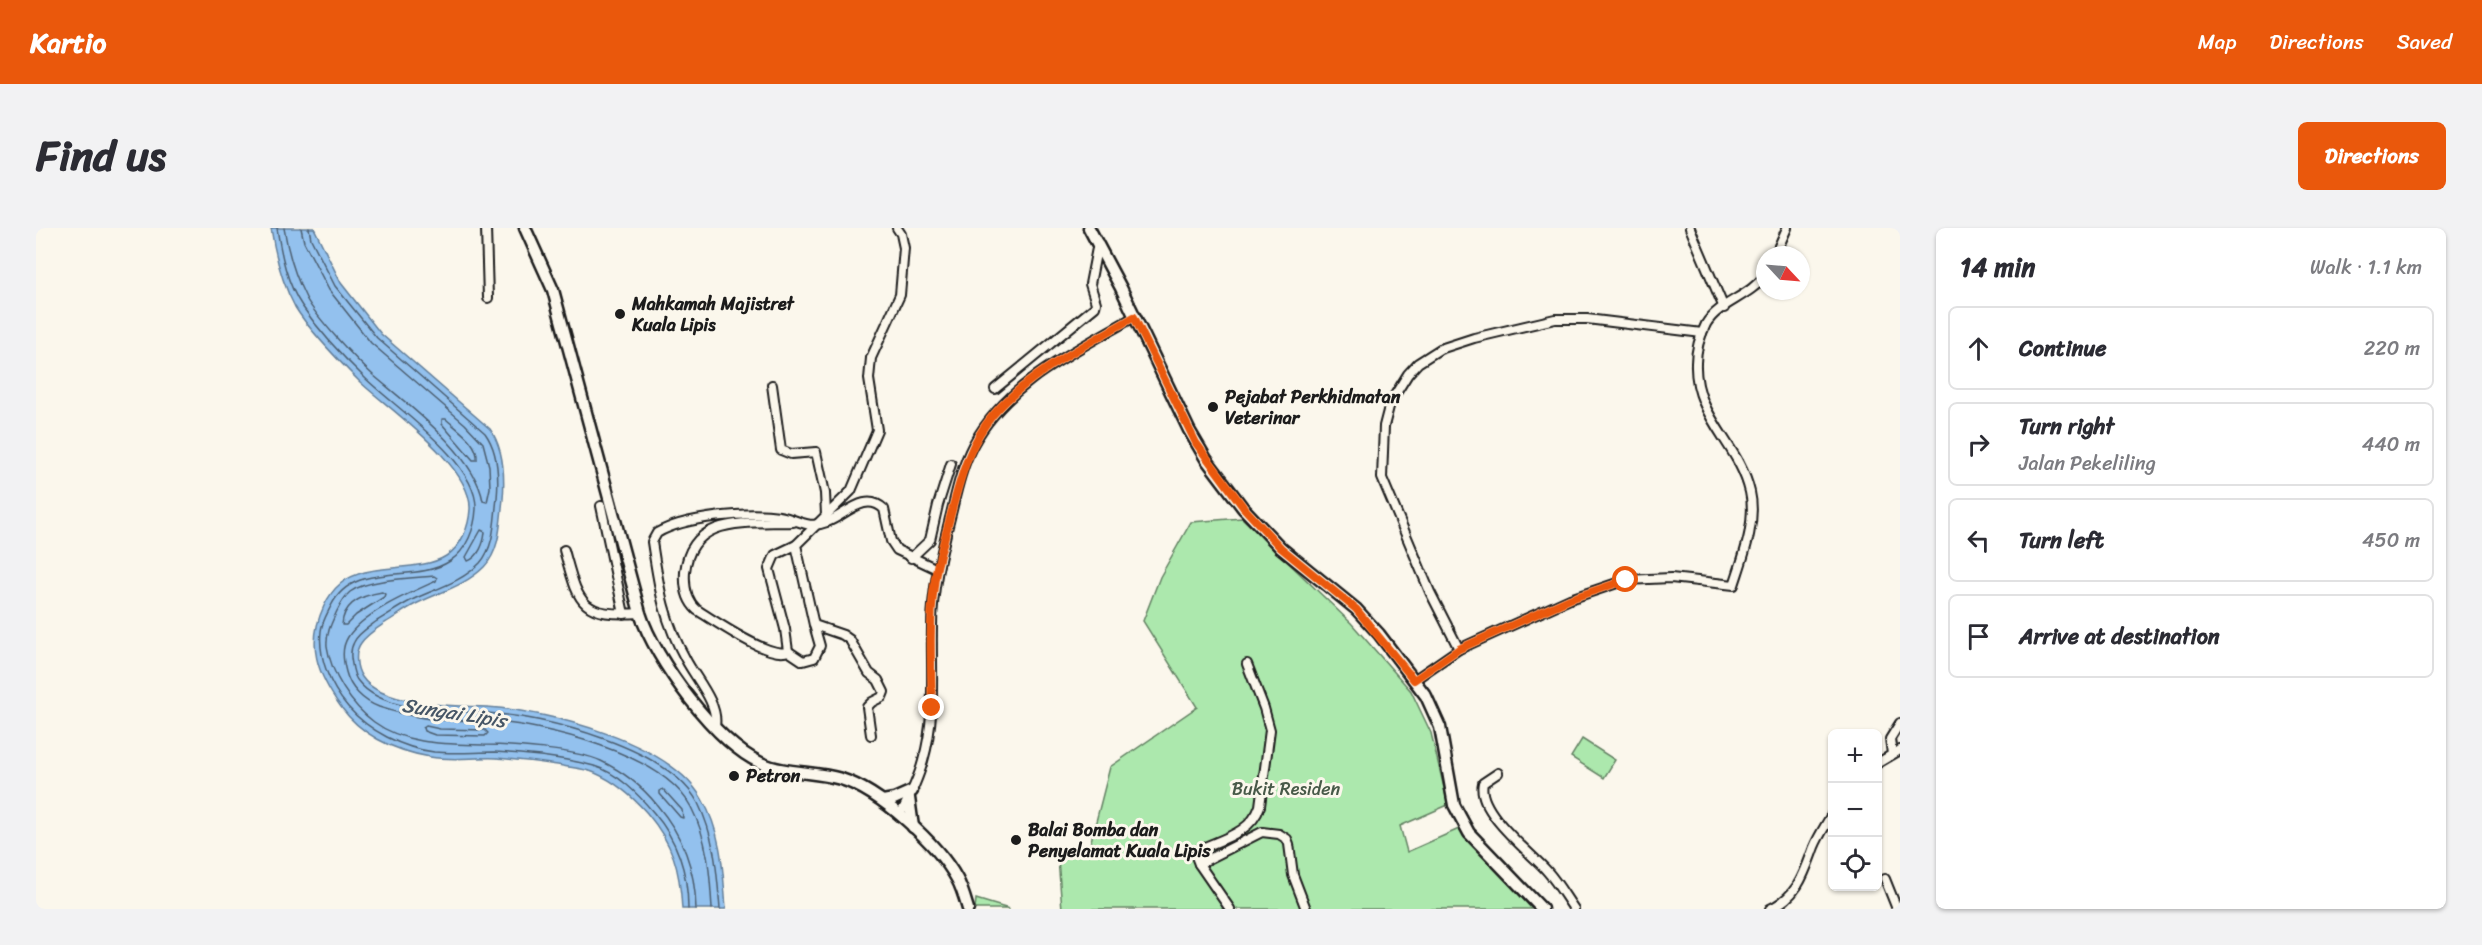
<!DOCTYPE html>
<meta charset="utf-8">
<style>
body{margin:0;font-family:Sriracha,sans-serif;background:#f2f2f3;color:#2b2b33}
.controls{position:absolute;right:18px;bottom:18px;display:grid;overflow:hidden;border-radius:9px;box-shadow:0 2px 4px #0004}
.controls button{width:54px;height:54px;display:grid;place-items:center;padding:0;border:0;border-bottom:2px solid #e1e1e2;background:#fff;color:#2b2b33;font:30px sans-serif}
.compass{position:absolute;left:1720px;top:18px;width:54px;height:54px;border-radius:50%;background:#fff;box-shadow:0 2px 4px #0004;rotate:116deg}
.stop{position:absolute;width:18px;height:18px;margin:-14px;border:4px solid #ea580c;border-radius:50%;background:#fff}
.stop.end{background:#ea580c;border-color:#fff;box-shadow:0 2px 6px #0008}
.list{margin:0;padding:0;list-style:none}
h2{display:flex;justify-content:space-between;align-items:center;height:78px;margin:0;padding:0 24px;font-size:26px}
h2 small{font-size:20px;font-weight:400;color:#7c7c81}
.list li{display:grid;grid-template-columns:39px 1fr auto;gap:18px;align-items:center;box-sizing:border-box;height:84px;margin:0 12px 12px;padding:0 12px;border:2px solid #e1e1e2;border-radius:9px}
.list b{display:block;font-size:22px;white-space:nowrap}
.list p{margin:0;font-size:20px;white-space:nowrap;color:#7c7c81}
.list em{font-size:20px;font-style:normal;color:#7c7c81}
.icon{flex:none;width:33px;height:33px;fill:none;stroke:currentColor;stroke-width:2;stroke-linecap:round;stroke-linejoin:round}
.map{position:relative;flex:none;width:1864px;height:681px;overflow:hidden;border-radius:9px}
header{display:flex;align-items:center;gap:36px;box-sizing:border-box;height:84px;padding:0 30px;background:#ea580c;color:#fff}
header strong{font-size:28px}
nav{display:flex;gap:33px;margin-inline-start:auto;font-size:21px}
.intro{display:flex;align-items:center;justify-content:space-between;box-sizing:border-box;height:144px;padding:0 36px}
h1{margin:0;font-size:42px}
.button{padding:15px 27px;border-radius:9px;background:#ea580c;color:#fff;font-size:21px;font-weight:700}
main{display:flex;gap:36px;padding:0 36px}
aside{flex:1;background:#fff;border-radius:9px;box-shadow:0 2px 4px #0004}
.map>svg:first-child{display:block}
</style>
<header>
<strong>Kartio</strong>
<nav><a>Map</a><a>Directions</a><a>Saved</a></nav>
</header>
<div class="intro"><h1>Find us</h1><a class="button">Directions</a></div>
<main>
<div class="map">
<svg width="1864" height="681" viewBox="0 0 1864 681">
<rect width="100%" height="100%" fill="#fbf7ec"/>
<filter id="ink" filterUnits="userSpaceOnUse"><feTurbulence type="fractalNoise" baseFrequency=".0167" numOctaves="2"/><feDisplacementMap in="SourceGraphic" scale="12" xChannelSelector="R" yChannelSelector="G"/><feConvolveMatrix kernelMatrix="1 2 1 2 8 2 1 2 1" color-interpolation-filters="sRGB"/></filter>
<g filter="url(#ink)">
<g fill="#ace8ad" stroke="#648264" stroke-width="1.5">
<polygon points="1206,290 1315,395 1375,463 1395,505 1412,577 1364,598 1371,624 1423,601 1496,681 1026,681 1022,631 1053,621 1074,539 1161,479 1107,393 1124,349 1155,294"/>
<polygon points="1546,511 1579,532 1568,550 1535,529"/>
<polygon points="940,671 973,681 939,681"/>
</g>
<path fill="#93c1ee" stroke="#637f9a" stroke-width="1.5" d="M235 0H278L305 55 345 106 454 201C468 221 469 247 467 271 464 293 465 322 448 339 428 359 400 365 376 378 367 383 358 390 349 395 340 401 331 406 325 415 318 424 320 440 326 449 345 478 419 478 451 479 512 483 634 514 666 571 686 605 687 643 690 681H646C644 641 637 616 611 585 596 568 580 554 559 545 550 541 537 540 527 538 505 534 482 532 461 530 439 529 416 533 394 529 360 523 326 508 305 479 281 446 270 416 288 378 297 359 309 349 329 344 353 338 390 341 410 328 426 318 433 298 434 281 436 238 353 181 324 154 304 134 273 102 259 79 246 55 239 27 235 0Z"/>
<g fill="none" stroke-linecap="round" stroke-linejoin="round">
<g stroke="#4c5e70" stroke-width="1.5">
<path d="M241 0C245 26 251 56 266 78 284 104 306 128 328 149 358 179 442 234 440 281 439 300 431 322 414 333 378 357 318 331 295 378 291 386 286 394 285 403 282 430 294 458 312 479 333 503 366 520 398 524 418 526 439 524 459 524 491 526 527 529 558 538 582 545 602 566 618 585 642 613 652 644 652 681"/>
<path d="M248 0C252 25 259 48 270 70 280 89 320 132 337 147 372 177 439 226 447 273L451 274 454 260 453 238 447 215 429 196 335 115 293 62 268 14 265 0"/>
<path d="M273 0 275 11 299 58 341 110 449 205C462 223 463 248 461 270 458 292 459 318 444 335 426 354 399 361 376 372 364 378 353 386 341 393 333 399 322 405 318 414 313 423 315 432 317 441 318 445 319 450 322 453 346 485 414 483 450 485 509 488 633 520 662 575 679 609 681 644 684 681"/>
<path d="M406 191H410C422 202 443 215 441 232H437L406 196Z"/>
<path d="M445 302 449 304C448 315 443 329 432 333L430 329Z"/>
<path d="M346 364 349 366 348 369 320 387 310 397H306C307 375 327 367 346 364Z"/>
<polygon points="390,498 404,501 449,502 452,505 449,508 399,507 388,503 387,500"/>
<polygon points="627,561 646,582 647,590 644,589 624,566 624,563"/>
<path d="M660 681C659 640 647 608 621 577 605 557 588 544 565 533 543 522 473 517 447 517 411 516 369 517 338 494 315 477 295 446 291 418 290 405 296 394 301 383 304 377 308 369 314 364 331 351 376 350 398 348L401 350 400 353C374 365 328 384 312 409 305 420 307 432 310 444 314 460 327 473 343 479 362 485 386 491 406 492 421 493 436 492 451 493 508 497 627 525 655 579 672 612 674 645 676 681"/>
</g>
<defs>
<g id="street">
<polyline points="450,0 452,70"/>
<polyline points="1654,0 1688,80"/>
<polyline points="1739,27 1751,0"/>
<polyline points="736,157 745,222 755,226 780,224 789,265 790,287"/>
<polyline points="959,161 1059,79 1060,75 1054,56 1062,15"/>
<polyline points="565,278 588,386"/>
<path d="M757 294C713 296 655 286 649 344 648 359 650 372 661 382 678 392 734 432 752 423L749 401 733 341 739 327 760 317"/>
<path d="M528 322C543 375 543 389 604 385"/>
<polyline points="875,330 894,312 902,277 915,236"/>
<polyline points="1423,421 1394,364 1346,250 1348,198 1354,175 1372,146 1382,135 1404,121 1438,110 1519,91 1551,91 1666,105"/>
<polyline points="752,423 767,433 778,430 784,418 778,397"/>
<path d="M1378 452 1423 421 1534 371 1590 352 1635 350 1698 357C1707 329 1721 294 1714 264 1703 216 1658 188 1660 135 1660 122 1664 108 1670 96 1683 74 1714 69 1729 47"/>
<path d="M679 498C683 476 660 451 650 432 627 391 623 359 616 314L621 305C648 289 712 283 743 288 762 291 771 302 791 294 810 287 829 263 848 281L855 313 861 322 901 341"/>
<polyline points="835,507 831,479 836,474 846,469 848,464 842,452 833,445 814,412 807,407 778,397 760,317 815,263 841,202 833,151 835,130 864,67 868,20 865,6 861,0"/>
<polyline points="1856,526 1854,511 1864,495"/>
<polyline points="1842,535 1864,522"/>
<path d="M1462 545 1447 555C1440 583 1494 624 1511 643 1521 654 1529 668 1538 681"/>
<path d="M864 587C873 570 882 552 887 533 900 489 895 443 896 398 896 361 905 326 914 290 920 266 925 240 937 217 971 154 1040 123 1098 89"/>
<polyline points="1163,636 1226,604 1243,606 1251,611 1253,616 1257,647 1270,681"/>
<polyline points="1849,651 1861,681"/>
<path d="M1194 681 1163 636 1159 626C1163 620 1169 619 1176 616 1196 608 1217 600 1224 578L1234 502 1228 480 1211 436"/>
<path d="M1734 681C1762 668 1768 646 1778 619 1783 607 1790 597 1796 586"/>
</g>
<g id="secondary">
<path d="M489 0 517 62 604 385C619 432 680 515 725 535 750 546 779 543 805 551 844 563 902 616 921 651 926 660 929 671 932 681"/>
<polyline points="1053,0 1085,60 1153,202 1170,231 1207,280 1245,320 1320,381 1343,406 1390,468 1404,499 1418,577 1433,605 1506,681"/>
<polyline points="873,570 877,599"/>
<polyline points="847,573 858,571 876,563"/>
</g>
</defs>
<use href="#street" stroke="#1c1c1c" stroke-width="12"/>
<use href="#secondary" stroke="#1c1c1c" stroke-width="15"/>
<use href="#street" stroke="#fbf7ec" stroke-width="8"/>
<use href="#secondary" stroke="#fbf7ec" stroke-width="10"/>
</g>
</g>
<g fill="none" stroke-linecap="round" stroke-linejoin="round" filter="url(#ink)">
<path stroke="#ea580c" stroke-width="8" d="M896 480C895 434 892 385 901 339 906 319 912 298 917 278 926 245 935 213 957 187 995 143 1049 118 1098 89L1160 215 1208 280 1245 320 1320 381 1378 452 1423 421 1534 371 1590 352"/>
</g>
<g fill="#1c1c1c" stroke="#fbf7ec" stroke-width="2">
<circle cx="584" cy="86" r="6"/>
<circle cx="1177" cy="179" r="6"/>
<circle cx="698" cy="548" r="6"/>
<circle cx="980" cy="612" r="6"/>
</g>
<g text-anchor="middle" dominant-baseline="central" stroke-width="6" stroke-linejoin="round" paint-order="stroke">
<g font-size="18" font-weight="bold" fill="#1c1c1c" stroke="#fbf7ec" text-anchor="start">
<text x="596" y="76">Mahkamah Majistret<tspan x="596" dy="21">Kuala Lipis</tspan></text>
<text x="1189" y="169">Pejabat Perkhidmatan<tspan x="1189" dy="21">Veterinar</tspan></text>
<text x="710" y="548">Petron</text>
<text x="992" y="602">Balai Bomba dan<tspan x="992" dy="21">Penyelamat Kuala Lipis</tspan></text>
</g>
<g font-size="18" fill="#475948" stroke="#fbf7ec">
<text x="1250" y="561">Bukit Residen</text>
</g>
<g font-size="20" font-style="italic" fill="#465666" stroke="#fbf7ec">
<text transform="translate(418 485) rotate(9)">Sungai Lipis</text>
</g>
</g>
</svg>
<div class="controls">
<button>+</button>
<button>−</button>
<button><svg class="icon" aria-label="locate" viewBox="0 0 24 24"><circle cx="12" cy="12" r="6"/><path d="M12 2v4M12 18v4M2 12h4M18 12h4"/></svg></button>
</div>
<svg class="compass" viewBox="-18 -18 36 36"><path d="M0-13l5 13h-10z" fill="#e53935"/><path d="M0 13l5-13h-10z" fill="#7c7c81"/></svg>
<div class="stop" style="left:1590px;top:352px"></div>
<div class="stop end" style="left:896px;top:480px"></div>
</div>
<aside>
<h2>14 min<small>Walk · 1.1 km</small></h2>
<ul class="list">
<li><svg class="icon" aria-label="ahead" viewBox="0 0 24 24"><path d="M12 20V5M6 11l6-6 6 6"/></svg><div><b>Continue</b></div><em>220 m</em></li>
<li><svg class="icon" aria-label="right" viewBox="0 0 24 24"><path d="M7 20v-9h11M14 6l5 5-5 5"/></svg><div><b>Turn right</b><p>Jalan Pekeliling</p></div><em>440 m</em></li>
<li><svg class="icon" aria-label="left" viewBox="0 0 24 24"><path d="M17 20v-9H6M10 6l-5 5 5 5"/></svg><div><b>Turn left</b></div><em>450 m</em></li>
<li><svg class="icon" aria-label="arrive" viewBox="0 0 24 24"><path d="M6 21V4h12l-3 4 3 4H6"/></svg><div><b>Arrive at destination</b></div></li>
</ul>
</aside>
</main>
